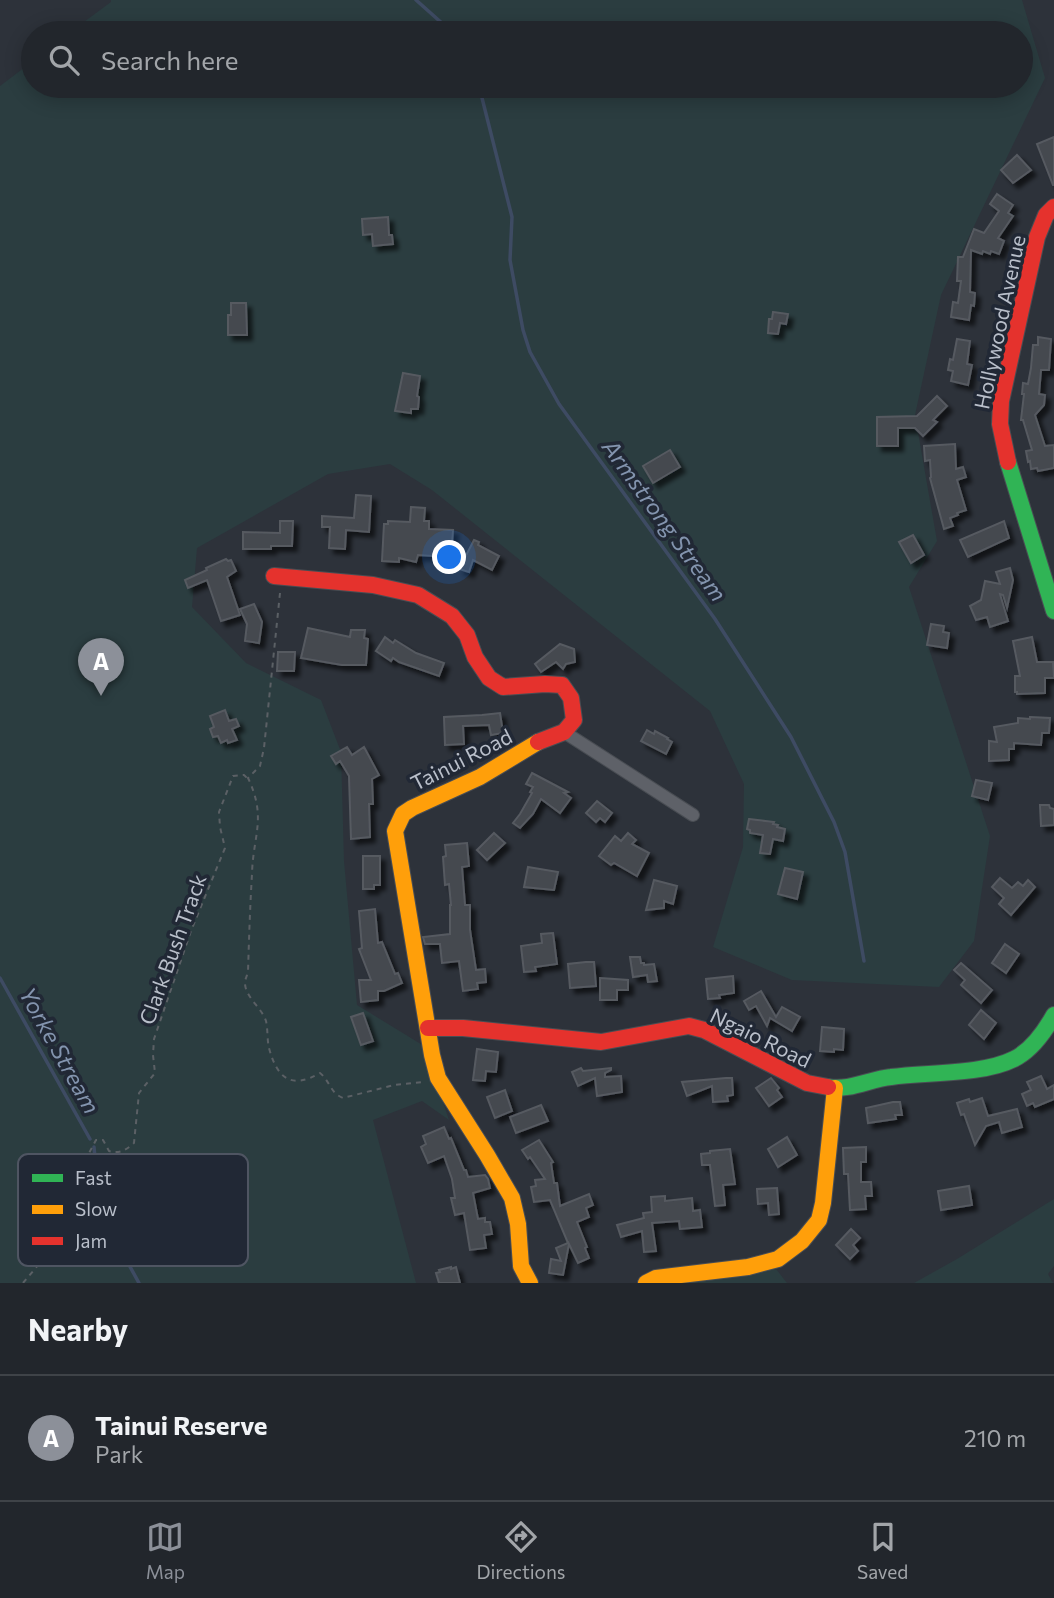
<!DOCTYPE html>
<style>
body{margin:0;font-family:Commissioner,sans-serif;background:#2e3238;color:#f1f3f6}
.you{position:absolute;left:450px;top:558px;width:24px;height:24px;margin:-18px;border:5px solid #fff;border-radius:50%;background:#1a73e8;box-shadow:0 0 0 10px #1a73e833}
.badge{display:grid;place-items:center;width:46px;height:46px;border-radius:50%;background:#8c9099;color:#fff;font-size:23px;font-weight:700}
.pin{position:absolute;translate:-50% -58px;filter:drop-shadow(0 2px 4px #0008)}
.pin::after{content:'';position:absolute;top:37px;width:24px;height:21px;background:inherit;clip-path:polygon(0 0,100% 0,50% 100%)}
.list{margin:0;padding:0;list-style:none}
h2{display:flex;justify-content:space-between;align-items:center;height:91px;margin:0;padding:0 28px;font-size:30px}
h2 small{font-size:23px;font-weight:400;color:#a2a5a9}
.list li{display:grid;grid-template-columns:46px 1fr auto;gap:21px;align-items:center;box-sizing:border-box;height:126px;padding:0 28px;border-top:2px solid #3f4348}
.list b{display:block;font-size:26px;white-space:nowrap}
.list p{margin:0;font-size:23px;white-space:nowrap;color:#a2a5a9}
.list em{font-size:23px;font-style:normal;color:#a2a5a9}
.icon{flex:none;width:38px;height:38px;fill:none;stroke:currentColor;stroke-width:2;stroke-linecap:round;stroke-linejoin:round}
.map{position:relative;flex:none;width:1054px;height:1283px;overflow:hidden}
.search{position:absolute;background:#22262c;box-shadow:0 4px 18px #0003;left:21px;right:21px;top:21px;height:77px;display:flex;align-items:center;gap:18px;box-sizing:border-box;padding:0 24px;border-radius:38px;color:#a2a5a9;font-size:26px}
.sheet{height:217px;background:#22262c}
nav{display:flex;justify-content:space-around;align-items:center;box-sizing:border-box;height:98px;border-top:2px solid #3f4348;background:#22262c;font-size:19px;color:#a2a5a9}
nav a{display:grid;justify-items:center;gap:4px}
nav .on{color:#8c9099}
.map>svg:first-child{display:block}
</style>
<div class="map">
<svg width="1054" height="1283" viewBox="0 0 1054 1283">
<defs>
<filter id="shadow"><feDropShadow dx="5" dy="5" stdDeviation="2" flood-color="#0009"/></filter>
</defs>
<rect width="100%" height="100%" fill="#2d323a"/>
<g fill="#2b3d40">
<polygon points="111,0 1022,0 1045,78 941,295 915,415 937,541 909,587 990,836 974,941 939,987 792,980 713,947 743,847 744,784 710,711 432,490 390,464 328,474 197,548 192,607 246,663 321,700 341,752 344,861 357,1005 424,1046 449,1120 422,1101 373,1120 416,1283 0,1283 0,86 33,61 33,86 1021,86 1021,33 69,33 111,2"/>
<polygon points="1054,1199 1054,1266 1048,1274 1053,1283 914,1283 957,1259"/>
<polygon points="776,1269 787,1283 672,1283"/>
</g>
<g fill="none" stroke-linecap="round" stroke-linejoin="round">
<g stroke="#3e4b63" stroke-width="3.5">
<polyline points="416,0 453,33"/>
<polyline points="479,86 512,217 510,260 523,330 530,352 559,404 715,619 791,737 834,822 845,852 864,961"/>
<polyline points="0,978 90,1139"/>
<polyline points="94,1147 98,1191 106,1223 139,1283"/>
</g>
</g>
<g fill="#44484f" stroke="#565a61" stroke-width="2" filter="url(#shadow)">
<polygon points="1054,137 1054,185 1053,185 1037,144"/>
<polygon points="1017,155 1031,170 1013,183 1001,170"/>
<polygon points="997,194 1013,205 1008,213 1013,216 998,238 1004,241 999,254 991,251 990,254 983,251 982,254 971,250 970,292 975,293 974,306 971,305 969,320 951,317 953,302 958,303 961,281 957,281 958,257 963,257 974,229 984,233 999,211 990,204"/>
<polygon points="388,217 389,235 392,235 393,244 373,246 372,234 363,235 362,219"/>
<polygon points="231,303 246,303 247,335 228,335 228,315 231,315"/>
<polygon points="773,312 788,314 786,324 780,323 778,334 768,333 769,319 772,319"/>
<polygon points="1038,337 1051,339 1049,370 1041,370 1039,394 1045,395 1044,405 1035,415 1045,446 1054,445 1054,468 1038,471 1037,468 1031,469 1030,461 1028,462 1026,451 1032,450 1023,420 1021,420 1024,394 1022,394 1023,383 1028,384 1031,368 1033,345 1038,345"/>
<polygon points="957,339 970,341 967,364 972,365 968,385 951,381 953,371 948,370 950,359 953,360"/>
<polygon points="403,373 420,376 417,396 419,397 418,409 411,409 411,413 395,411"/>
<polygon points="937,396 947,406 933,420 937,422 923,436 915,428 898,428 898,446 877,446 877,417 917,416"/>
<polygon points="955,444 956,469 963,467 966,477 957,480 966,510 957,513 958,515 950,518 953,526 944,529 930,478 931,477 930,460 925,461 924,446"/>
<polygon points="670,450 680,467 653,483 643,466"/>
<polygon points="356,495 371,496 369,532 346,530 345,549 329,548 330,527 322,527 322,516 354,518"/>
<polygon points="411,507 425,508 424,521 429,521 429,529 453,530 451,557 418,555 416,562 399,558 399,562 382,561 384,524 388,524 388,521 410,522"/>
<polygon points="280,521 293,521 292,546 271,546 271,549 243,549 243,532 280,533"/>
<polygon points="1004,521 1009,538 968,557 960,540"/>
<polygon points="913,535 924,555 911,563 899,542"/>
<polygon points="474,540 479,542 478,545 499,556 492,570 473,560 469,572 459,569"/>
<polygon points="226,559 228,561 231,560 236,571 227,577 240,615 221,621 207,580 188,588 185,580 207,570 206,568"/>
<polygon points="1010,568 1013,580 1007,608 1003,595 1000,594 1008,621 990,627 987,617 976,620 970,606 981,600 985,581 1000,584 996,572"/>
<polygon points="254,604 262,622 259,643 245,641 247,624 240,609"/>
<polygon points="931,624 944,626 943,632 949,633 947,648 927,645"/>
<polygon points="308,628 350,637 351,630 365,630 364,638 368,639 366,665 342,665 301,658"/>
<polygon points="385,637 393,643 395,640 416,653 444,663 439,676 399,662 393,658 391,661 376,651"/>
<polygon points="1032,637 1037,662 1053,662 1054,678 1045,678 1045,693 1017,694 1017,692 1015,692 1015,676 1020,676 1013,641"/>
<polygon points="560,644 574,649 575,662 566,664 563,669 556,662 541,672 535,664"/>
<polygon points="278,652 295,652 294,671 277,671"/>
<polygon points="225,710 229,721 236,719 239,726 232,729 237,740 228,743 227,740 221,743 218,736 213,737 210,729 214,727 210,716"/>
<polygon points="500,713 503,733 491,735 489,725 463,726 464,744 445,745 444,717 482,715"/>
<polygon points="1030,717 1050,718 1049,733 1042,733 1041,745 1014,743 1014,749 1009,749 1009,760 989,761 989,741 997,742 994,727 1018,723 1018,718 1030,719"/>
<polygon points="647,730 654,734 655,731 668,738 667,739 672,742 666,754 641,741"/>
<polygon points="347,747 352,755 364,747 379,775 372,779 373,804 369,804 370,837 351,839 349,776 340,761 336,764 331,756"/>
<polygon points="532,773 568,792 564,793 571,798 560,813 541,799 533,814 520,828 513,823 520,814 532,793 530,792 533,787 526,784"/>
<polygon points="976,780 992,783 988,800 972,796"/>
<polygon points="597,801 612,813 605,822 600,818 596,822 586,813"/>
<polygon points="1040,805 1049,805 1050,808 1054,809 1054,825 1041,826"/>
<polygon points="749,819 774,822 773,824 778,825 777,827 785,829 783,841 773,839 770,854 760,853 763,835 750,833 750,830 747,829"/>
<polygon points="494,833 505,843 487,860 477,850"/>
<polygon points="628,833 636,840 632,844 649,853 637,876 614,863 611,865 599,856 615,836 621,841"/>
<polygon points="467,843 469,866 462,867 465,905 470,905 470,930 476,970 485,969 486,982 477,983 478,989 463,991 459,961 442,963 440,944 425,944 423,937 450,934 450,905 451,905 449,884 445,885 443,857 446,856 445,845"/>
<polygon points="363,856 380,856 380,885 374,885 374,889 363,889"/>
<polygon points="528,867 558,872 554,890 524,887"/>
<polygon points="785,868 803,872 797,899 778,894"/>
<polygon points="1000,878 1012,888 1018,882 1023,886 1028,880 1035,887 1011,915 999,904 1004,898 992,887"/>
<polygon points="654,880 677,886 673,904 664,901 664,908 646,910"/>
<polygon points="375,909 378,943 382,942 395,974 398,973 402,983 384,991 378,991 378,1000 361,1002 359,980 371,980 359,949 362,948 359,911"/>
<polygon points="553,933 557,964 535,967 536,971 524,972 521,946 542,943 541,934"/>
<polygon points="1005,944 1019,954 1006,973 992,963"/>
<polygon points="630,957 640,957 641,963 644,963 644,965 654,964 657,981 648,982 647,975 633,977"/>
<polygon points="586,962 594,962 596,986 570,988 568,964"/>
<polygon points="961,963 992,990 981,1003 961,985 965,980 954,970"/>
<polygon points="733,976 734,993 719,995 720,998 708,999 706,979"/>
<polygon points="600,978 628,980 628,990 617,990 617,1000 600,1000"/>
<polygon points="761,991 776,1017 782,1007 800,1017 792,1031 770,1018 767,1026 756,1006 749,1010 744,1001"/>
<polygon points="981,1010 996,1023 984,1039 969,1025"/>
<polygon points="363,1013 373,1041 361,1045 351,1017"/>
<polygon points="822,1027 844,1029 843,1050 834,1049 834,1052 820,1051"/>
<polygon points="477,1049 498,1052 496,1072 486,1071 485,1081 473,1080"/>
<polygon points="581,1068 583,1071 611,1068 611,1070 605,1073 605,1077 621,1076 622,1092 597,1096 595,1078 578,1086 572,1072"/>
<polygon points="1041,1076 1047,1089 1054,1085 1054,1099 1035,1107 1033,1103 1027,1106 1022,1094 1031,1090 1027,1082"/>
<polygon points="726,1078 732,1078 733,1095 727,1096 728,1101 713,1102 712,1086 687,1096 682,1082"/>
<polygon points="771,1078 779,1088 777,1090 782,1097 769,1106 756,1088"/>
<polygon points="505,1090 512,1111 495,1118 487,1097"/>
<polygon points="982,1098 988,1116 1017,1109 1022,1127 1002,1133 999,1122 986,1126 975,1145 964,1114 961,1115 957,1103 969,1099 970,1102"/>
<polygon points="893,1102 900,1102 902,1115 895,1115 896,1119 868,1123 866,1108"/>
<polygon points="541,1105 548,1121 516,1133 510,1117"/>
<polygon points="444,1127 449,1139 451,1138 464,1170 466,1170 468,1177 485,1175 488,1179 490,1188 473,1193 478,1219 485,1218 485,1222 490,1222 492,1234 484,1235 486,1248 470,1250 464,1213 455,1215 451,1198 455,1198 452,1179 444,1156 428,1163 421,1147 426,1144 423,1136"/>
<polygon points="787,1137 797,1155 778,1167 768,1149"/>
<polygon points="539,1140 553,1162 551,1163 554,1183 557,1183 560,1206 589,1194 593,1205 586,1208 589,1217 577,1222 587,1247 585,1248 589,1258 578,1263 569,1244 563,1275 549,1273 551,1259 561,1261 556,1248 568,1243 550,1200 534,1202 531,1187 536,1186 535,1180 545,1179 530,1157 528,1159 522,1150"/>
<polygon points="866,1147 866,1162 861,1162 861,1182 871,1182 872,1196 865,1196 866,1209 850,1210 848,1174 844,1174 843,1148"/>
<polygon points="730,1149 735,1184 723,1185 725,1205 715,1206 710,1165 702,1165 701,1154 710,1153 710,1151"/>
<polygon points="969,1186 972,1205 941,1210 938,1191"/>
<polygon points="777,1188 779,1214 769,1215 768,1203 758,1204 757,1189"/>
<polygon points="665,1196 665,1201 692,1198 693,1211 700,1210 702,1227 680,1229 679,1221 652,1223 656,1251 644,1252 642,1231 621,1237 617,1225 644,1218 643,1213 652,1212 651,1197"/>
<polygon points="851,1229 860,1238 853,1245 858,1251 850,1259 836,1245"/>
<polygon points="451,1267 451,1269 456,1267 460,1283 439,1283 436,1273 440,1272 439,1270"/>
</g>
<g fill="none" stroke-linecap="round" stroke-linejoin="round">
<defs>
<polyline id="street" points="564,732 693,815"/>
<g id="fast">
<polyline points="1008,462 1054,611"/>
<path d="M828 1087C850 1091 870 1079 891 1077 928 1072 982 1075 1014 1059 1032 1050 1045 1031 1054 1015"/>
</g>
<g id="slow">
<polyline points="530,1283 521,1266 518,1224 512,1198 487,1155 438,1078 432,1055 395,831 403,814 412,808 480,777 538,742"/>
<polyline points="646,1283 656,1278 748,1267 778,1259 802,1241 819,1220 823,1203 835,1088"/>
</g>
<g id="jam">
<polyline points="1008,462 1000,424 1001,401 1037,237 1046,215 1054,207"/>
<polyline points="274,576 373,585 418,595 452,616 467,635 475,657 489,678 503,687 545,684 562,685 571,698 574,720 564,732 538,742"/>
<polyline points="428,1028 463,1028 601,1042 689,1026 704,1030 807,1083 828,1087"/>
</g>
</defs>
<use href="#street" stroke="#494d53" stroke-width="14"/>
<use href="#fast" stroke="#494d53" stroke-width="18"/>
<use href="#slow" stroke="#494d53" stroke-width="18"/>
<use href="#jam" stroke="#494d53" stroke-width="18"/>
<g stroke="#5b6065" stroke-width="2" stroke-dasharray="5 5" stroke-linecap="butt">
<path d="M280 593 264 748 260 766 248 778C267 818 253 835 252 874 250 907 249 939 248 972 247 976 245 979 245 983 245 997 262 1008 266 1021 268 1030 267 1040 269 1048 277 1078 291 1090 320 1073 330 1081 330 1093 343 1098L394 1085 424 1082"/>
<path d="M23 1283 61 1238 73 1208 79 1172 96 1140H103L109 1151C120 1154 126 1150 134 1143L139 1093 155 1073 153 1055 154 1039 191 931 225 848 220 827 219 812 233 776 244 775 247 778"/>
</g>
<use href="#street" stroke="#5e6168" stroke-width="12"/>
<use href="#fast" stroke="#30b455" stroke-width="16"/>
<use href="#slow" stroke="#ff9f0a" stroke-width="16"/>
<use href="#jam" stroke="#e5322d" stroke-width="16"/>
</g>
<g text-anchor="middle" dominant-baseline="central" stroke-width="7" stroke-linejoin="round" paint-order="stroke">
<g font-size="21" fill="#b9bfca" stroke="#212835">
<text transform="translate(999 322) rotate(-78)">Hollywood Avenue</text>
<text transform="translate(461 759) rotate(-27)">Tainui Road</text>
<text transform="translate(172 949) rotate(-70)">Clark Bush Track</text>
<text transform="translate(761 1037) rotate(26)">Ngaio Road</text>
</g>
<g font-size="23" font-style="italic" fill="#8394ae" stroke="#212835">
<text transform="translate(665 520) rotate(54)">Armstrong Stream</text>
<text transform="translate(60 1050) rotate(61)">Yorke Stream</text>
</g>
</g>
<rect x="18" y="1154" width="230" height="112" rx="10" fill="#212835" stroke="#4f5562" stroke-width="2"/>
<rect x="32" y="1174" width="31" height="8" fill="#30b455"/>
<rect x="32" y="1205" width="31" height="9" fill="#ff9f0a"/>
<rect x="32" y="1237" width="31" height="8" fill="#e5322d"/>
<g font-size="19" fill="#b9bfca">
<text x="75" y="1185">Fast</text>
<text x="75" y="1216">Slow</text>
<text x="75" y="1248">Jam</text>
</g>
</svg>
<div class="you"></div>
<div class="pin badge" style="left:101px;top:696px">A</div>
<div class="search"><svg class="icon" aria-label="search" viewBox="0 0 24 24"><circle cx="10" cy="10" r="6"/><path d="M15 15l6 6"/></svg>Search here</div>
</div>
<section class="sheet">
<h2>Nearby<small></small></h2>
<ul class="list">
<li><span class="badge">A</span><div><b>Tainui Reserve</b><p>Park</p></div><em>210 m</em></li>
</ul>
</section>
<nav>
<a class="on"><svg class="icon" aria-label="map" viewBox="0 0 24 24"><path d="M3 6l6-2 6 2 6-2v14l-6 2-6-2-6 2zM9 4v14M15 6v14"/></svg>Map</a>
<a><svg class="icon" aria-label="directions" viewBox="0 0 24 24"><path d="M12 3l9 9-9 9-9-9zM9 14v-3h6M13 9l2 2-2 2"/></svg>Directions</a>
<a><svg class="icon" aria-label="saved" viewBox="0 0 24 24"><path d="M7 4h10v16l-5-4-5 4z"/></svg>Saved</a>
</nav>
